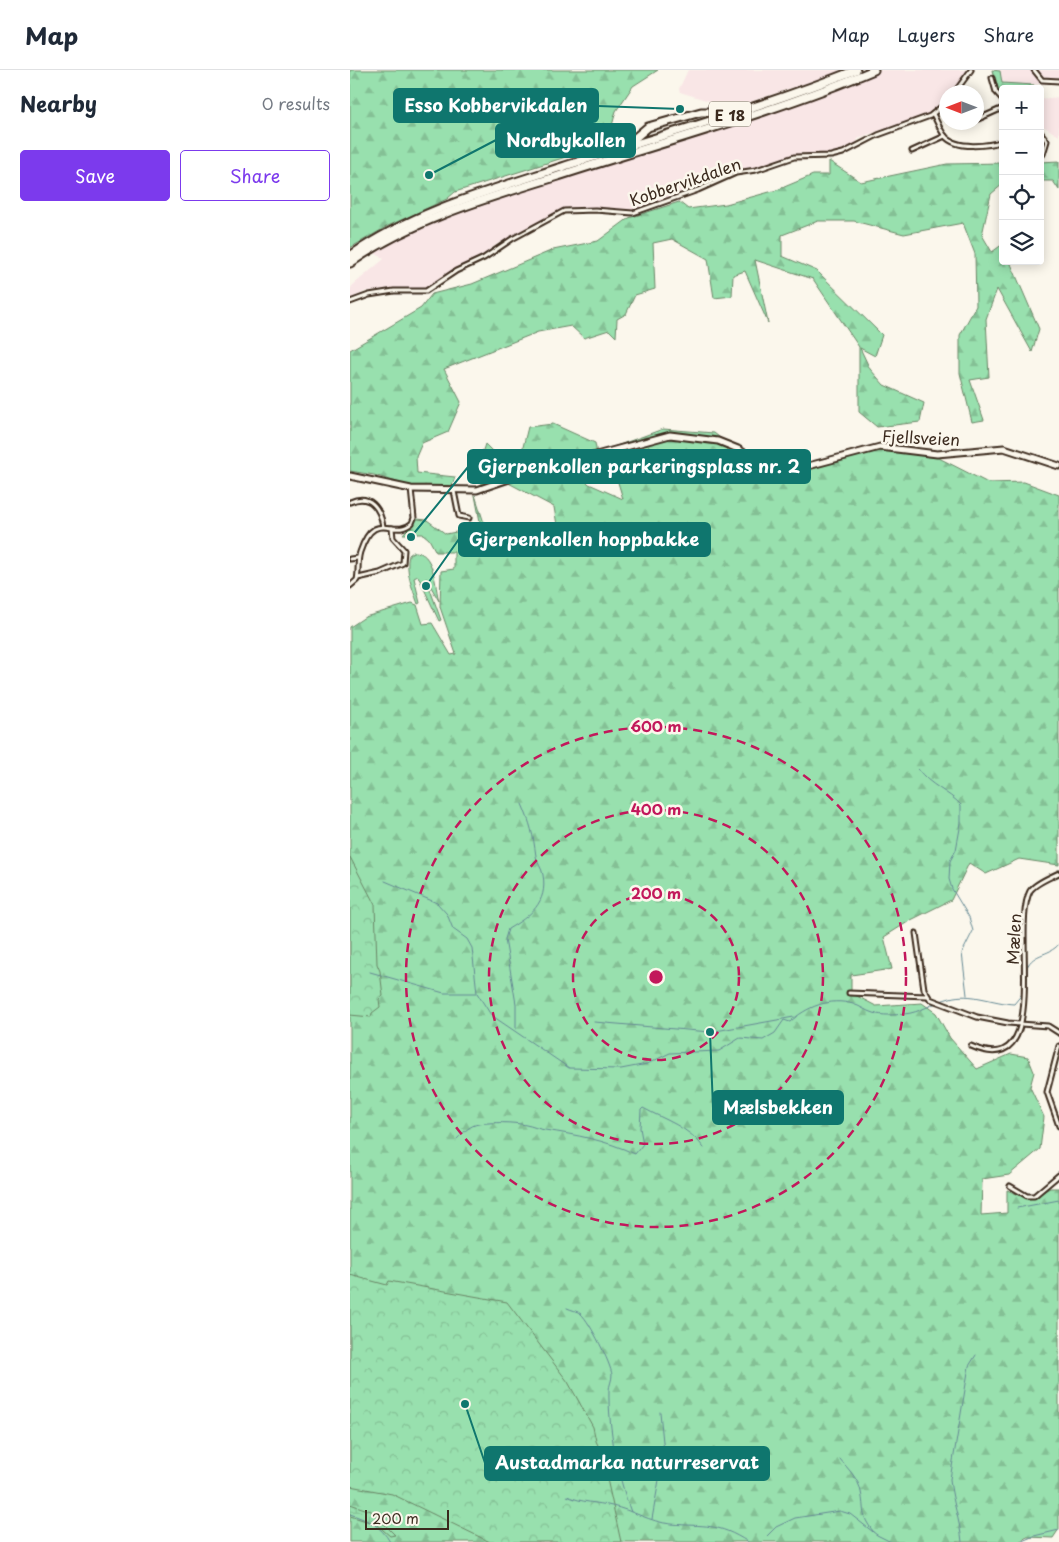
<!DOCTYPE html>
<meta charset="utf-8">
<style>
body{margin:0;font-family:"Playpen Sans",sans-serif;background:#f2f2f3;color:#1f2937}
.controls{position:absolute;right:15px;top:15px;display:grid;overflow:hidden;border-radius:5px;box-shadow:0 2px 12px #0003}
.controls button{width:45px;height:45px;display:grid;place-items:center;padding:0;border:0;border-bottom:1px solid #e0e1e3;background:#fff;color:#1f2937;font:25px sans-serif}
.compass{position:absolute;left:589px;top:15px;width:45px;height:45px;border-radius:50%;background:#fff;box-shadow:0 2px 12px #0003;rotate:270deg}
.scale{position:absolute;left:15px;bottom:12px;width:84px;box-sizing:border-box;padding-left:5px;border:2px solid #3b2a1e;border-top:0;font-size:14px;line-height:18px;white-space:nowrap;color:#3b2a1e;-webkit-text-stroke:4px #fbf7ec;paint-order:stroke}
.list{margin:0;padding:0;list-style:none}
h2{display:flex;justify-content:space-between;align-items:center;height:65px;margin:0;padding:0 20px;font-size:21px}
h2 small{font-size:16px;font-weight:400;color:#747a83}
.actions{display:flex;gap:10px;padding:15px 20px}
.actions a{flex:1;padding:11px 0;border:1px solid #7c3aed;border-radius:5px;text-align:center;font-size:18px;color:#7c3aed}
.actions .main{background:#7c3aed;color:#fff}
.icon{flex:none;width:28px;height:28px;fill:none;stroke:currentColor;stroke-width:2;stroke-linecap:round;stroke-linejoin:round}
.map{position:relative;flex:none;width:709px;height:1472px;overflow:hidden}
header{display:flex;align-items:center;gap:30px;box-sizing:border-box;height:70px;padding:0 25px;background:#fff;border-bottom:1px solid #e0e1e3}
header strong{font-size:24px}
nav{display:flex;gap:28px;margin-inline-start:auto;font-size:18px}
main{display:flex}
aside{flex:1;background:#fff}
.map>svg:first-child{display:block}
</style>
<header>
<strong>Map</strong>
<nav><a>Map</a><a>Layers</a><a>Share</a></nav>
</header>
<main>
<aside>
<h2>Nearby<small>0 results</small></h2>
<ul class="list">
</ul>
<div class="actions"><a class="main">Save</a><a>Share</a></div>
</aside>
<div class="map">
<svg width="709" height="1472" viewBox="0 0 709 1472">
<defs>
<pattern id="forest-firs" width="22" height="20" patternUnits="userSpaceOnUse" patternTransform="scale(1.25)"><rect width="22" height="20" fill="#98e0ae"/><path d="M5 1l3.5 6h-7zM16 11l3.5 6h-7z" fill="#84c095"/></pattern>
<pattern id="wetland-marsh" width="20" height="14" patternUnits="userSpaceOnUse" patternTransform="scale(1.25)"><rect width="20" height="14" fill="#98e0ae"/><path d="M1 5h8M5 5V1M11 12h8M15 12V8" fill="none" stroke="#84c095"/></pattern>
<pattern id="park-crowns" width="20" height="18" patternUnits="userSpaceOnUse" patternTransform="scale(1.25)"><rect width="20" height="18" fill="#98e0ae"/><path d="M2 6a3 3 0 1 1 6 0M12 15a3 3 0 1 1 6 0" fill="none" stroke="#84c095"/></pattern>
</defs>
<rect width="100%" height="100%" fill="#fbf7ec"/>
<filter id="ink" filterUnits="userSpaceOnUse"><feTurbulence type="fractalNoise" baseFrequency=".02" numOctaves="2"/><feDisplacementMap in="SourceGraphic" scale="10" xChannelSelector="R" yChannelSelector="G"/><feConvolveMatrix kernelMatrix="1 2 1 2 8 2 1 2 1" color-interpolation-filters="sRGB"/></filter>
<g filter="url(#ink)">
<g fill="#f9e6e6">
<polygon points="338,0 495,0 382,38 330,22 329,19"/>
<polygon points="520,0 617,0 602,22 596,22 596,30 580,44 517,65 508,69 506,74 484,83 452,83 404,99 384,102 282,141 236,138 218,139 147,174 131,187 117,193 74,219 16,221 0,230 0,219 3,215 34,189 23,182 64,161 101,145"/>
<polygon points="649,0 709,0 709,13 660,15 652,13"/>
<polygon points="709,27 709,66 690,54 690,29"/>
</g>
<path fill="#98e0ae" stroke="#6a8566" d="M63 482C85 480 85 518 89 531L76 508 91 550 89 551 68 506 64 508 70 533 68 534C62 517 55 502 59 485Z"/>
<g fill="url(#forest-firs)" stroke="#6a8566">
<polygon points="0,0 308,0 283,16 266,41 257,74 105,122 97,129 38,156 0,178"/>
<polygon points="642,0 650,1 652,13 684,15 683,19 653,19 653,28 647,22"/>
<polygon points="479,91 511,112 597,94 653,93 653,114 641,124 632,165 642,182 653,174 653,191 663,191 661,194 689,259 682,282 647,219 636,249 639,307 620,310 634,350 622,352 610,303 610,265 626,236 625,184 613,153 554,164 504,151 468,151 432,165 432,186 467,201 532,265 525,286 510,278 520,299 534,315 574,333 570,352 527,357 509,342 509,277 463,209 405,190 418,253 395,201 383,205 382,226 364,228 358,189 322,169 303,173 305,219 285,225 276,244 267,249 266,267 259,260 234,268 221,256 188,262 94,299 111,332 98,362 72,373 66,387 67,403 105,407 101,419 63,417 24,405 0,401 0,280 71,238 82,224 122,214 203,180 248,171 279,148 329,132 338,139 376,134 427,120 463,105 479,105"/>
<polygon points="709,91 709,120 703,111 690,111 690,92"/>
<polygon points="203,354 245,373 248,390 227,403 239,414 273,429 258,379 313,359 364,363 383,378 389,409 400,412 430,409 445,400 461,394 507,380 528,377 581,384 638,413 674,412 709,425 709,795 669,789 636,804 619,793 601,830 561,850 534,867 542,899 501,905 501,923 526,936 572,933 586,943 600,968 627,999 661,984 678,987 684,1002 680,1017 694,1047 690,1079 659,1105 632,1109 631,1145 657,1143 657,1120 679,1129 700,1118 709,1118 709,1459 703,1468 677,1467 669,1472 0,1472 0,557 15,547 62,533 67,535 73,554 82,553 101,585 106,584 90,537 91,501 104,499 104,482 86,482 79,469 73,464 53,464 67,449 77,450 96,464 131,457 125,425 135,456 153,461 160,470 177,467 207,455 204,437 149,408 131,414 126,402 135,374 147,386 172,381 178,357"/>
</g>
<polygon fill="url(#wetland-marsh)" stroke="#6a8566" points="0,1434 21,1441 45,1465 40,1466 26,1454 0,1446"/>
<g fill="url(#park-crowns)" stroke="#6a8566">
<polygon points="0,787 25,835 27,894 30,901 33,926 29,929 30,937 22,943 21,947 0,945"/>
<polygon points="0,1205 37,1215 39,1211 157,1232 218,1312 243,1357 246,1371 256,1393 257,1409 271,1472 140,1472 42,1424 0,1416"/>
</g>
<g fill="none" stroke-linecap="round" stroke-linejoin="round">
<g stroke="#658994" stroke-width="1">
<path d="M568 699C580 716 598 721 611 735V753L606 780 600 791 599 809 602 819 619 847 623 861 612 883 617 925"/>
<path d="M35 811 87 833 97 844 103 859 117 869 122 878 127 923 141 945 219 998 271 999 297 994 320 983 369 981 390 968 413 970 425 963 434 950 440 952C456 937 480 927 503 934 510 936 516 941 523 943 532 946 545 945 554 944 570 943 584 932 600 928 621 922 643 933 664 934L673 923"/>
<path d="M676 901C680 882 699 887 709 874"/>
<polyline points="20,902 94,923 126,923"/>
<polyline points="244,952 360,962 444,947"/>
<path d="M166 959V934L155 869 158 859C180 846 198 833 193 805 192 798 187 793 186 786 183 764 181 755 172 734"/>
<path d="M107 1069C114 1062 120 1055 129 1054 142 1052 163 1052 176 1055 182 1056 188 1059 195 1060 226 1065 256 1070 285 1084L293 1074 290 1058 291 1040 293 1038C315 1050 339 1057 354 1078"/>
<polyline points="667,1138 709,1130"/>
<path d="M217 1238C221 1240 228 1241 231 1244 240 1252 261 1294 262 1305 262 1310 259 1316 259 1320 258 1357 268 1408 281 1442"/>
<path d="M490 1389C497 1398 509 1409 511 1422 515 1440 510 1445 523 1461"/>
<path d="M217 1426C232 1433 247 1432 262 1436 282 1440 300 1452 321 1454 355 1457 367 1452 398 1472"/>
<path d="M0 1444C17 1450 31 1455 40 1472"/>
<polyline points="302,1449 314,1382 310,1342"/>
<polyline points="411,1472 426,1457 445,1448 490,1441 500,1444 527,1465 541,1472"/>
<path d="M612 1472C610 1450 602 1431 600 1409L619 1296 626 1285"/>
<polyline points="670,1472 684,1466 709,1460"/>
</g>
<defs>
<g id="minor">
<polyline points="684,0 692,10 709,11"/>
<polyline points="642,8 646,22 653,30"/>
<polyline points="605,22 621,0"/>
<path d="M583 44C587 51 590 60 595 66 606 80 639 76 653 71"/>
<polyline points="626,50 653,38"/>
<polyline points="614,55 620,52"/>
<polyline points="690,62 697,71 693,84"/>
<polyline points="562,81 595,66"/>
<polyline points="0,232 19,225 44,221 76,221 106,201 134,188 162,169 214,141 245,140 283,143 348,120 386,103 406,100 444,87 481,86 493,83 528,65 580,46 596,33"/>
<polyline points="104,421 109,446 119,448"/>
<path d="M0 432C20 423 30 438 33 456"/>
<polyline points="0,489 8,488"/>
<polyline points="8,508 30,503 53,493 54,480 43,468 42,458"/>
<path d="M0 516 7 510C9 501 7 491 10 482 25 437 43 470 62 453L64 448 61 419"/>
<polyline points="566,863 574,919 580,929 627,947 658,953 698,956 709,963"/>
<polyline points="499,923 577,926"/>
<path d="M621 976C704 1013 660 858 680 821 685 813 701 807 709 803"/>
<polyline points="709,976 697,1022 709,1056"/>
<polyline points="660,1116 677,1126 684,1126 709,1105"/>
</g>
<polyline id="secondary" points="0,406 61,419 127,420 165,407 320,365 368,371 388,379 423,400 443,400 530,377 587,384 654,378 709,396"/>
<g id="motorway">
<polyline points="279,73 298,57 351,42 378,42"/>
<path d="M0 186C65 141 138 121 212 97 310 66 410 38 506 0"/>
<path d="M0 193C62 150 133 129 205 107 309 73 423 43 524 0"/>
</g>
</defs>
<use href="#minor" stroke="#3b2a1e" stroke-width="7"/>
<use href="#secondary" stroke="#3b2a1e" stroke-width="9"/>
<use href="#motorway" stroke="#3b2a1e" stroke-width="11"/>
<use href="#minor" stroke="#fbf7ec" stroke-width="3"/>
<use href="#secondary" stroke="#fbf7ec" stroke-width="5"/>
<use href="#motorway" stroke="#fbf7ec" stroke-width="7"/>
</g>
</g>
<g fill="none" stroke="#c2185b" stroke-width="2.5" stroke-dasharray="9 6">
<circle cx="306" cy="907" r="83"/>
<circle cx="306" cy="907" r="167"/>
<circle cx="306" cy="907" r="250"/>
</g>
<g text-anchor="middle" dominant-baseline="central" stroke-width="5" stroke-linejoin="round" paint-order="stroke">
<rect fill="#fbf7ec" stroke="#75685c" stroke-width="1" x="359" y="31.5" width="42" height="25" rx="4"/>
<g font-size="15" font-weight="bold" fill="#3b2a1e">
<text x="380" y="44">E 18</text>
</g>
<g font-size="16" fill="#3b2a1e" stroke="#fbf7ec">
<text transform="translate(335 111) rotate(-19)">Kobbervikdalen</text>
<text transform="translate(571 367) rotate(3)">Fjellsveien</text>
<text transform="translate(663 869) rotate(-87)">Mælen</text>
</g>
</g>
<circle cx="306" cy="907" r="8" fill="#c2185b" stroke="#fbf7ec" stroke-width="2.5"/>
<g font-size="15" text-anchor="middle" font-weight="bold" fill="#c2185b" stroke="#fbf7ec" stroke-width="5" stroke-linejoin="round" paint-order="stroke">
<text x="306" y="662">600 m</text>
<text x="306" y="745">400 m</text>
<text x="306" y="829">200 m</text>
</g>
<path fill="none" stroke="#0f766e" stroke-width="2" d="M330 39L248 36M79 105L146 70M61 467L118 397M76 516L109 469M360 962L363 1038M115 1334L135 1393"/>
<g fill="#0f766e" stroke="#fbf7ec" stroke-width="2">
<circle cx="330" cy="39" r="5"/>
<circle cx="79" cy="105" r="5"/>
<circle cx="61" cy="467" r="5"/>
<circle cx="76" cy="516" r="5"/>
<circle cx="360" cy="962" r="5"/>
<circle cx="115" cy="1334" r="5"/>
</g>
<g fill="#0f766e" stroke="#0f766e" stroke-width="2">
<rect x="44" y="19" width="204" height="33" rx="5"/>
<rect x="146" y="54" width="139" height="33" rx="5"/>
<rect x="118" y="380" width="342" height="33" rx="5"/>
<rect x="109" y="453" width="251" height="33" rx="5"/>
<rect x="363" y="1021" width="130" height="33" rx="5"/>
<rect x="135" y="1377" width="284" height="33" rx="5"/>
</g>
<g font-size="18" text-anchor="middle" font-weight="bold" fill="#fff">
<text x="146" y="42">Esso Kobbervikdalen</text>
<text x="216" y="77">Nordbykollen</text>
<text x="289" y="403">Gjerpenkollen parkeringsplass nr. 2</text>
<text x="234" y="476">Gjerpenkollen hoppbakke</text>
<text x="428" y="1044">Mælsbekken</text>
<text x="277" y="1399">Austadmarka naturreservat</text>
</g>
</svg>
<div class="controls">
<button>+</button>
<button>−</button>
<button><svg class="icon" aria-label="locate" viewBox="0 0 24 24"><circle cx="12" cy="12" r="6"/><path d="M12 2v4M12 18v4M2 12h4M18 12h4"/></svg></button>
<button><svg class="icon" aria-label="layers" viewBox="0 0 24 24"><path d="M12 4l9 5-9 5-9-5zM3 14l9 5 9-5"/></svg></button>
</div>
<svg class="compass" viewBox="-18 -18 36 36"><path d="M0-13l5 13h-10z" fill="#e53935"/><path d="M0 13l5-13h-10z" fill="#747a83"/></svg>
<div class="scale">200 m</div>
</div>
</main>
